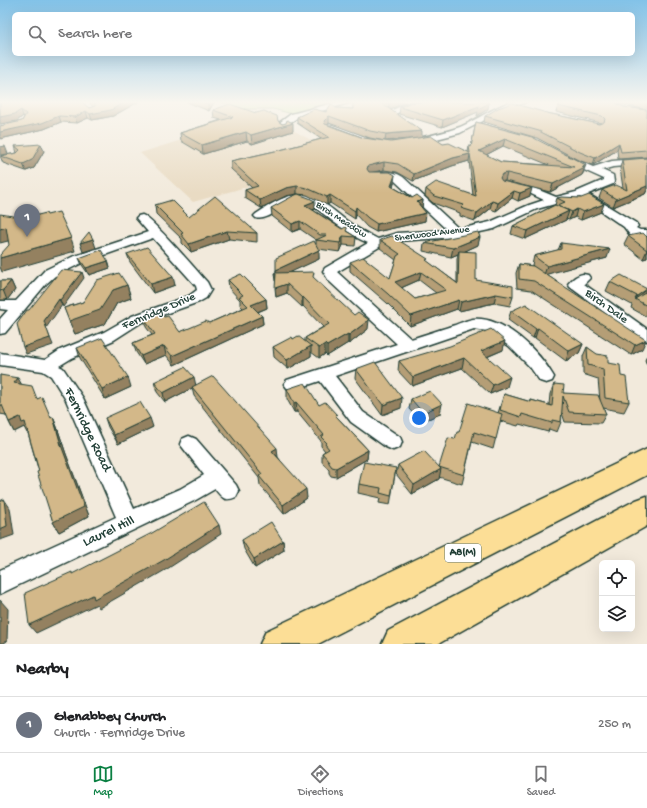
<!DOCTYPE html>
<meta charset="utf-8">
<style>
body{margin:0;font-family:"Gochi Hand",sans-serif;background:#f2f2f2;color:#202124}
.controls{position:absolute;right:12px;bottom:12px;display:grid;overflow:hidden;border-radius:6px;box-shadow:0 4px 16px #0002}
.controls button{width:36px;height:36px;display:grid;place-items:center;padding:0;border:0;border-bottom:1px solid #e0e0e0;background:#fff;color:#202124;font:20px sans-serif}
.you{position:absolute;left:419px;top:418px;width:14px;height:14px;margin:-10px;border:3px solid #fff;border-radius:50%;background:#1a73e8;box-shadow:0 0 0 6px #1a73e833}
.badge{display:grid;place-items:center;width:26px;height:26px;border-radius:50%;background:#0b8043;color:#fff;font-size:13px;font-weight:700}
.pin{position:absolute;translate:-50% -33px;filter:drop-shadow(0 1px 2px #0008)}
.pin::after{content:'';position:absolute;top:21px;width:14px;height:12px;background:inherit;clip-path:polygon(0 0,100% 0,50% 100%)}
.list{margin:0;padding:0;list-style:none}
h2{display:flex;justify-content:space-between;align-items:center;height:52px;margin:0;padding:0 16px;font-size:17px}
h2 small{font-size:13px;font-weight:400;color:#757577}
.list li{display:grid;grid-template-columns:26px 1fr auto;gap:12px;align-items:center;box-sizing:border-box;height:56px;padding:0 16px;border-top:1px solid #e0e0e0}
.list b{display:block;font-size:15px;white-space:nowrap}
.list p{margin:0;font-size:13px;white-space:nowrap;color:#757577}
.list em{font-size:13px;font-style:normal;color:#757577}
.icon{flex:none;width:22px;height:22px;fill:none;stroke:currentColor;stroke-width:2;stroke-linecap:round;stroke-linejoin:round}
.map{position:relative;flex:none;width:647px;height:644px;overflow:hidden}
.search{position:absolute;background:#fff;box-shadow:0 4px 16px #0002;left:12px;right:12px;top:12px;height:44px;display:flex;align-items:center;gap:10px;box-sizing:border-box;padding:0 14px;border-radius:6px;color:#757577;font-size:15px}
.sheet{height:108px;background:#fff}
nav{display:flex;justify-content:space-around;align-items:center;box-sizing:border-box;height:56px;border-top:1px solid #e0e0e0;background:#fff;font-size:11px;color:#757577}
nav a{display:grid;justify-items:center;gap:2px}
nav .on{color:#0b8043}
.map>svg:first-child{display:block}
</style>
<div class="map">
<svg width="647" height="644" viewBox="0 0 647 644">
<rect width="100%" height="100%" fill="#f2eadc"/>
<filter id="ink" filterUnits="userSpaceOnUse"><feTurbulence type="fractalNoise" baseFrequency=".025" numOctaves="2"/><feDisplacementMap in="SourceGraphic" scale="8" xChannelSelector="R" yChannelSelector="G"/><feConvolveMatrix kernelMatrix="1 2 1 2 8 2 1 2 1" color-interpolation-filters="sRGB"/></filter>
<g filter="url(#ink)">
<polygon fill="#e9dbc3" points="223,127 291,129 345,159 193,202 140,153"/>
<polygon fill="#c8e9a2" stroke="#74936b" points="221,102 340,102 293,114 273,109 241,109"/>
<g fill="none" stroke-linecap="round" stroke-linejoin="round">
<defs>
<g id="street">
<polygon points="337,102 352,102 297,118 286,125 286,130 283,131 279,128 279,123 291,114"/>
<polygon points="410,102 422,102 395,114 389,114 388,112"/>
<path d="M510 102H526L504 110 460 133 413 145 408 142 410 140C427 136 444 133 460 127 478 119 493 108 510 102Z"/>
<polygon points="329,124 351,130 373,141 368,144 365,143 345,134 326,129 325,127"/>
<path d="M567 156 593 167 612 161 647 158V164L613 167 602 170 613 175 614 182 613 184 588 194 636 223 638 226 636 228 640 230H647V238L630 235 624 227 580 197 537 209 494 229 457 237 398 241 381 246 337 272 411 339C426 334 440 330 455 325 460 323 467 320 473 319 504 316 540 352 554 377L552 381 546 383 540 381 530 367 509 346 487 331 474 329 335 376 363 412 400 437 402 442 400 447 393 450 386 447 351 422 320 381 293 390 287 388 284 384 287 380 397 344 329 281 323 271 325 268 368 243C359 239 351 235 343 229 332 222 312 201 298 201 284 202 269 222 256 218L254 216 256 214C268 206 281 197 295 195 316 191 335 213 351 224 359 230 369 234 378 239L397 233 447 230 395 181C388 177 384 177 376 179L371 176 372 174C384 171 392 170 403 177L459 229 490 222 529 205 544 200 527 192 508 188 507 186 508 184 512 183 534 188 556 197 576 192 604 180V179L564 161 562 159 564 157Z"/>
<path d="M142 215C151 217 197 271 207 282L211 290 206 298 199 302 142 322 114 340 72 358 59 366 63 368 83 398 134 509 180 489 204 475 180 444 182 439 189 436 196 439 236 485 239 491 236 497C225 502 222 498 215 489L194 501 0 594V570L116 517 66 400 51 376 43 371 0 365V353L45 360 60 350 104 332 132 316 189 296 197 290 196 286 153 238 82 263 55 276 46 284 5 333 0 334V319L8 310 0 309V301H16L45 270 72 257 148 232 136 218 138 216Z"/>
<path d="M583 274 588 275 590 278 584 284 647 329V341L642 340 570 287 568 284C572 279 577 275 583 274Z"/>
</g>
<g id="highway">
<polygon points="647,449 647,475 318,644 260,644 266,631"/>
<polygon points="647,496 647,526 438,644 382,644 388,631 636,500"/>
</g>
</defs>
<use href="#street" stroke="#1f3d34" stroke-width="3"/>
<use href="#highway" stroke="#1f3d34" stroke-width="3"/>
<use href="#street" fill="#fff" fill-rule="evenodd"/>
<use href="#highway" fill="#fcde96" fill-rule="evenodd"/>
</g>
<g fill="#b59e76" stroke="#1f3d34" fill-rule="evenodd">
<polygon points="0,102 89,108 93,107 89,102 138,102 113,116 92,120 88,118 77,123 61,122 44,129 0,139 0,126 22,121 24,117 23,116 17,121 0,124"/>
<polygon points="187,102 214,102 209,111"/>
<path d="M353 102H406L390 109 422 138 468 152 469 146 471 147 476 122 532 137 584 172 582 175 550 192 505 181H503L530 196 518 201 512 198 496 211 490 209 475 221 460 216V213L433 203 425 196 426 189 473 195 469 161 452 166 413 181 397 172 384 170 374 172 394 182 393 187 412 198 423 200 422 208 425 221 376 232 367 227 356 215 355 219 330 203 327 205 307 195 297 194 286 196 261 208 245 198V190L252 188 231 169V161L284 149 321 139 297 123V117L326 112 336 108 353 109ZM329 123 370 138 385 141 419 138 391 142 364 138 327 124ZM503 146 549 165 501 162 486 155Z"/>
<path d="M556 102H647V157L618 159 617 150 593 165 578 160 537 138 484 122 485 116 547 113 599 124 601 123 556 112 558 106 559 105ZM616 103 643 109 624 107Z"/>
<polygon points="400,107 488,109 477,116 478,112 442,127 399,114"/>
<polygon points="213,110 278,121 293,131 252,144 247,141 203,154 181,141 180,133 221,120 214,118"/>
<polygon points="15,146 44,151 34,168 26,171 3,163 0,156 17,153"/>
<polygon points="647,158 647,190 645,194 613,207 599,198 602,190 623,188 620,168 622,160"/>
<polygon points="557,198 601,212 581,220 575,217 569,220 566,219 566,220 525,239 511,234 513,226 555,205"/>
<polygon points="155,205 189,217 257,233 257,242 229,239 191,252 182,243 182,239 156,214"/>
<polygon points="271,208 315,209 313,210 356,237 355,246 343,245 340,252 318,249 319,259 290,272 314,279 368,329 349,344 348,343 327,356 325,354 319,358 311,352 311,356 288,369 274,357 273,347 293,339 305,341 305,338 323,327 303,306 302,307 287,293 276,297 276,282 275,281 274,273 276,273 276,270 316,244 316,240 300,229 292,232 272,216"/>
<polygon points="628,236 647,237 647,258 643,259 624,244"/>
<path d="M380 240 428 262 457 283V259L458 254 451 257 423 251 424 243 478 245 465 251 476 280 513 297 510 306 494 303 459 311 457 309 410 326 387 303 350 271V262L390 278 396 260 380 248ZM419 280 436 293 415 299 401 288Z"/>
<polygon points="561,243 607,258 546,274 642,349 631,355 531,290 517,288 516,273 519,264 533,266 532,265 534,256 558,250"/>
<polygon points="127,254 175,285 153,293 130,262"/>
<polygon points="79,258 108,261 110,268 89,275 82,265"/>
<polygon points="228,280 266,299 267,308 258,312 262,316 263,324 174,365 166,355 144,364 136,352 133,343 152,335 146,327 144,319 164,317 180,332 209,323 243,308 240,305 240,300 229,288"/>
<polygon points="0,281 11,281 15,290 7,300 0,300"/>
<polygon points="610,282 647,289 646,293 647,293 647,317 631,308 632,305 606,291"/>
<polygon points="127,285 131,298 117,303 105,324 75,334 64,308 83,302"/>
<polygon points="511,311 583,344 579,353 566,361 535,338 533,338 508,320"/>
<polygon points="587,347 608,363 621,376 629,402 624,412 603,408 606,414 601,423 565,422 562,413 561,422 557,432 549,429 548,432 519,424 518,426 500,421 493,449 472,442 462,484 439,477 439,479 412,494 396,474 398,465 439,467 459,432 498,413 504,394 531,402 531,400 549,405 550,394 554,384 563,393 600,401 598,379 583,374 583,356"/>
<polygon points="77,348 131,387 105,399 80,358"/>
<polygon points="503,350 487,357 507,387 490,394 462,368 412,386 398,371 399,361"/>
<polygon points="647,356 647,365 645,360"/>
<polygon points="356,369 401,408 382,415 355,378"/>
<polygon points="0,375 21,384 38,399 51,418 53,417 57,427 66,454 89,516 59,532 53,522 28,433 24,427 14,432 9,422 6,415 0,414"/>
<polygon points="154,382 196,385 278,457 307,498 284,514 260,485 259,478 194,396 192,388 165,402 157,392"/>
<polygon points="287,389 319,405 337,417 368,450 367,459 336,477 331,476 329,473 329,470 322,462 322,453 325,451 321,446 321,441 297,412 294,412 287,399"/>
<polygon points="411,399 440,414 421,422 409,409"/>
<polygon points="105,418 153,427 118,444 108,427"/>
<polygon points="396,468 390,505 379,503 380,498 358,493 359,484"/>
<polygon points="242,540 283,541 284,550 255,568 244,549"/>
</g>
<g fill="#948160" stroke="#1f3d34">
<polygon points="125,102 138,102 113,116 92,120 90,114"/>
<polygon points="209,102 214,102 209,111 208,104"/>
<polygon points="392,102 406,102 388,110 389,104"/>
<polygon points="489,103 488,109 477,116 478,112 442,127 443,120 479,106"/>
<polygon points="21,110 23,116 17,121 0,124 0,117"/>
<polygon points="86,111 88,118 77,123 75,117"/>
<polygon points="59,116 61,122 44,129 0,139 0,132"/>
<polygon points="329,116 329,123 324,128 324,121"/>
<polygon points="293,123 293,131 252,144 251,135"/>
<polygon points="422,131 422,138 385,141 386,134"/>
<polygon points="246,132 247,141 203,154 202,145"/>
<polygon points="505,139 503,146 478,159 479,151"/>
<polygon points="619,143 617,150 593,165 595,158"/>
<polygon points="41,144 44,151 34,168 26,171 23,164"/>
<polygon points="5,146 8,154 0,155 0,147"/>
<polygon points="470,154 469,161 452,166 413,181 414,174 453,158"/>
<polygon points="384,162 384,170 368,173 367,169 368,166"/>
<polygon points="586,165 582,175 550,192 553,184"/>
<polygon points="507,173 505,181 501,182 500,178 502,174"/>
<polygon points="395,175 394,182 391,194 391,186"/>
<polygon points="297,186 297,194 286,196 261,208 260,200 286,188"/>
<polygon points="647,186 647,190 645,194 613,207 616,199"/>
<polygon points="532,188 530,196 518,201 520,193"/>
<polygon points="514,191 512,198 496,211 498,203"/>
<polygon points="330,195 330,203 327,205 327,197"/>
<polygon points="423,200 422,208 417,202"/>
<polygon points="315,201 315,209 305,213 305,205"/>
<polygon points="492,201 490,209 475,221 477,213"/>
<polygon points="604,204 601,212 581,220 583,212"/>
<polygon points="356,207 356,215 355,219 355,211"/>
<polygon points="577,209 575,217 569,220 572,212"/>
<polygon points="569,211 566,220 525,239 527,231"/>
<polygon points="426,213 425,221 376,232 377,224"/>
<polygon points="300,221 300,229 292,232 292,224"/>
<polygon points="6,227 12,240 0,243 0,229"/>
<polygon points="227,231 229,239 191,252 189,244"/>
<polygon points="343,236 343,245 340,252 340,243"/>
<polygon points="480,237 478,245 459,254 459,251 458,254 451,257 453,248"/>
<polygon points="71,238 75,251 2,272 0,267 0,258"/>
<polygon points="93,239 96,248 83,252 80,243"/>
<polygon points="610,249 607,258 544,275 547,266"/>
<polygon points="319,250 319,259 276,279 276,270"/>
<polygon points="647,250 647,258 643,259"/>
<polygon points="108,261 110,268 89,275 86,268"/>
<polygon points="82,272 84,278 63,307 60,300"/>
<polygon points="421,272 419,280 394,291 395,282"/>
<polygon points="173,277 175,285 153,293 151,284"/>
<polygon points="11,281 15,290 7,300 3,290"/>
<polygon points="287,284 287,293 276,297 275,288"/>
<polygon points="127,285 131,298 117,303 105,324 75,334 69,321 113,290"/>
<polygon points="647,289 643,298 635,299 637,296"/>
<polygon points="496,294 494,303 459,311 461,302"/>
<polygon points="303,297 303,306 302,307 302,298"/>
<polygon points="59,299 62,305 46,328 53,345 26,354 23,347 44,321"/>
<polygon points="266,299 267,308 252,314 251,305"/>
<polygon points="459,300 457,309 410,326 411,316"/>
<polygon points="262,316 263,324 174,365 172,356"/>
<polygon points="369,320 368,329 349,344 349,335"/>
<polygon points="538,328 535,338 533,338 536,329"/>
<polygon points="348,334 348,343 327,356 327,346"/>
<polygon points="646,340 642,349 631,355 635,345"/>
<polygon points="505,341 503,350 479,360 481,351"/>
<polygon points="325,344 325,354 319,358 319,348"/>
<polygon points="583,344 579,353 566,361 569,351"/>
<polygon points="164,346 166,355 144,364 141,356"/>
<polygon points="311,346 311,356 288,369 287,360"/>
<polygon points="464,358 462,368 412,386 413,377"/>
<polygon points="128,377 131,387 105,399 102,389"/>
<polygon points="194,377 196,386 165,402 163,393"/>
<polygon points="510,377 507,387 490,394 493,385"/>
<polygon points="18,378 23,387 14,383"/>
<polygon points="402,398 401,408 382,415 383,405"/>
<polygon points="296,402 297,412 294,412 294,403"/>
<polygon points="442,404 440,414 421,422 423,413"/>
<polygon points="20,417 25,422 30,432 27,433 24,427 14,432 9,422"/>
<polygon points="53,417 57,427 66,454 89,516 59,532 53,522 61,445"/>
<polygon points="150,418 153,427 118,444 114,435"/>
<polygon points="277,448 278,457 272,451"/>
<polygon points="368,450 367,459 336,477 336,468"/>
<polygon points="441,469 439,479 412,494 414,485"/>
<polygon points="306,489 307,498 284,514 283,505"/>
<polygon points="4,499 10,508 14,535 0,540 0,529"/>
<polygon points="219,525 221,534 167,569 99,608 97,604 36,633 29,625"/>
<polygon points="283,541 284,550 255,568 254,559"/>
<polygon points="0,600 8,609 7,641 0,644"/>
</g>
<g fill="#d3b889" stroke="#1f3d34" fill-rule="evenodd">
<polygon points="0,102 82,102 89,108 95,106 95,104 94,102 125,102 111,110 90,114 86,111 75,117 59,116 42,123 0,132 0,126 22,121 26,114 21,110 15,114 0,117"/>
<polygon points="203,102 209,102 208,104"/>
<path d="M353 102H379L422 131 386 134 370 131 329 116 324 121 325 124 364 138 391 142 431 136 443 144 449 143 470 153 469 146 471 147 476 122 532 137 586 165 582 167 585 168 553 184 507 173 502 174 500 178 502 181 532 188 520 193 514 191 498 203 492 201 477 213 461 208 464 205 434 196 426 189 436 182 476 196 470 154 453 158 414 174 398 164 384 162 368 166 367 169 369 172H390L395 175 391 186 412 198 417 195 423 200 417 202 426 213 377 224 368 218 356 207 355 211 330 195 327 197 307 188 297 186 286 188 260 200 245 190 258 186 231 161 284 149 329 137 297 117 314 109 326 112 331 104 336 108 353 109ZM505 139 574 167 501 162 479 151Z"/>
<polygon points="384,102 392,102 389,104"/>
<polygon points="411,102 488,102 489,103 478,109 479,106 443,120 400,107"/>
<polygon points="563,102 614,102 624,107 647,110 647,150 621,152 619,143 595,158 580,152 539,131 485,116 498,108 512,103 547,113 599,124 604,122 605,119 602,116 558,106"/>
<polygon points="230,104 256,113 264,111 277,116 278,121 282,124 286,123 287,120 293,123 251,135 246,132 202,145 180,133 233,117 213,110"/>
<polygon points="41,144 32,160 23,164 0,156 17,153 20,150 15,146"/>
<polygon points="647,158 647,186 616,199 602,190 616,185 627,190 622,160"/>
<polygon points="298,194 309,198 315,201 305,205 342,229 348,226 346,231 356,237 343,236 340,243 316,240 327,235 320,235 300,221 292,224 271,208 293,196"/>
<polygon points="589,195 604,204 583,212 577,209 572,212 558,205 565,202 557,198 562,197 581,198"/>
<polygon points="215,196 257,233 227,231 189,244 181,234 183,233 155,205 172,200 189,217"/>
<polygon points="555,205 569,211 527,231 513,226"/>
<polygon points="59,212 71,238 0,258 0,255 9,245 6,227 0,229 0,214 26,218 46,213 47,215"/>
<polygon points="89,232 93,239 80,243"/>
<polygon points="478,232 480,237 453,248 424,243"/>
<polygon points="643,233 647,237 647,250 628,236"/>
<path d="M392 236 428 259 426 260 458 284 459 251 476 252V280L513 286V297L496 294 461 302 459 300 411 316 388 294 350 262 363 257 390 278 397 256 400 254 380 240ZM421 272 446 290 415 299 395 282Z"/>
<polygon points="314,241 319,250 276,270 276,258"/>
<polygon points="561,243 610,249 547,266 534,256 561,249"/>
<polygon points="147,247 173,277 151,284 127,254"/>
<polygon points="101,250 108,261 86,268 79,258"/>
<polygon points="519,264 533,266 646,340 635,345 534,281 519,279"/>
<polygon points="61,270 82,272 60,300 59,299 44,321 50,338 23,347 17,324 27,310 29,310"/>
<polygon points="314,272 313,277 354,315 358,312 369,320 349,335 348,334 327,346 325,344 319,348 305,338 329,324 303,297 302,298 287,284 275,288 276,274 274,273"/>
<polygon points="119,273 127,285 113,290 100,310 69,321 64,308 83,302 97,280"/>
<polygon points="241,274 266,299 251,305 262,316 172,356 164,346 141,356 133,343 155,334 144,319 160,312 164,317 168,316 180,332 206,321 209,323 248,306 239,297 243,295 228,280"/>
<polygon points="621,275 647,289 637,296 610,282"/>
<polygon points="0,281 11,281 3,290 0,291"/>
<polygon points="645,293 647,293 647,306 635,299"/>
<polygon points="526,304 583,344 569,351 538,328 536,329 511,311"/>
<polygon points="491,329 505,341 481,351 510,377 493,385 464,358 413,377 399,361 450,346"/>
<polygon points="298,336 311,346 287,360 273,347 292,337 293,339"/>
<polygon points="102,338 128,377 102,389 77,348"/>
<polygon points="587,347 597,354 608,356 608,363 620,365 621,376 626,377 629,402 605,398 603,369 588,365"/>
<polygon points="375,362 402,398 383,405 356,369"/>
<polygon points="185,367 194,377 163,393 154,382"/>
<polygon points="0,375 18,378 14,383 32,386 37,399 42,397 51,418 53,417 61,445 84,507 53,522 37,472 39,471 25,422 22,423 20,417 9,422 2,405 0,405"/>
<polygon points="213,376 277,448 272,451 306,489 283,505 259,476 262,474 192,387"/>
<polygon points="305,383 319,405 325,402 337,415 336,416 368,450 336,468 332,467 329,463 329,461 322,453 329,449 325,444 327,443 321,437 324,435 296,402 294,403 287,389"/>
<polygon points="554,384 564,385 563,393 598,395 606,414 569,412 563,396 561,422 552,420 552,423 522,414 521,417 500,410 504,394 531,402 531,400 552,406"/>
<polygon points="430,391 442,404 423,413 411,399"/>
<polygon points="140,402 150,418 114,435 105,418"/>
<polygon points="468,403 502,414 496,439 474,432 464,475 439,467 448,438 455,439 457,432 459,432"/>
<polygon points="424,451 441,469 414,485 398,465"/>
<polygon points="364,462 396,468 391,496 380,493 381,488 359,484"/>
<polygon points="4,499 7,526 0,529 0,501"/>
<polygon points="204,502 219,525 164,560 94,599 93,595 29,625 25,593 72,572 72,574 152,533"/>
<polygon points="271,522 283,541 254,559 242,540"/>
</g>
</g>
<linearGradient id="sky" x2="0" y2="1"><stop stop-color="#82c2e8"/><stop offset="0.53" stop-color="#f9f6ef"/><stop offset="1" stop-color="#f9f6ef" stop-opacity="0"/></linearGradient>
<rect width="647" height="193" fill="url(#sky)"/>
<g text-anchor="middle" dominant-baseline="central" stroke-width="3" stroke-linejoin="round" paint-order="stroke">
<g font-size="10" fill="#1f3d34" stroke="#fff">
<text transform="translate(341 220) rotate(33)">Birch Meadow</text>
<text transform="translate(432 234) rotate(-7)">Sherwood Avenue</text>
</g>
<rect fill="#fff" stroke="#627771" stroke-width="1" x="445" y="544" width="36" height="18" rx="3"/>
<g font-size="11" font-weight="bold" fill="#1f3d34">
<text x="463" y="553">A8(M)</text>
</g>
<g font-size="12" fill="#1f3d34" stroke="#fff">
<text transform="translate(606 307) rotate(36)">Birch Dale</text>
<text transform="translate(159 312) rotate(-23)">Fernridge Drive</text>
</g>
<g font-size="14" fill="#1f3d34" stroke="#fff">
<text transform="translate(87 430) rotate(64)">Fernridge Road</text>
<text transform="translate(109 532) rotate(-25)">Laurel Hill</text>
</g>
</g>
</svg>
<div class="controls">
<button><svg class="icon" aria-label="locate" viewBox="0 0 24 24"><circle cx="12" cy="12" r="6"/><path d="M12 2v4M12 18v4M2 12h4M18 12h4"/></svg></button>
<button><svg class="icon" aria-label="layers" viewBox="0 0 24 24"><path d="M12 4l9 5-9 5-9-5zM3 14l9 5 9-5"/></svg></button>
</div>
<div class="you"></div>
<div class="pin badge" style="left:27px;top:237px;background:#6b7280">1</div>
<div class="search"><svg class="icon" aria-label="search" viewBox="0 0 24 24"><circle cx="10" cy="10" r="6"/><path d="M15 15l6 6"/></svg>Search here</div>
</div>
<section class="sheet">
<h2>Nearby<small></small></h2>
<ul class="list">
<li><span class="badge" style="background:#6b7280">1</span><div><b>Glenabbey Church</b><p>Church · Fernridge Drive</p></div><em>250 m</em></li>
</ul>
</section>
<nav>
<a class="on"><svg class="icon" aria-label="map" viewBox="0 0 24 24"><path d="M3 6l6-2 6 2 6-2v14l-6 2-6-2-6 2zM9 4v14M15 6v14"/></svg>Map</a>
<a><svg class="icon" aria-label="directions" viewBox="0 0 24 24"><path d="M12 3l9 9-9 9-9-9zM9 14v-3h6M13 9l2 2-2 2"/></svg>Directions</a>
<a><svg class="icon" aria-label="saved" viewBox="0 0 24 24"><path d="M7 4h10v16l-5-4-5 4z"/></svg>Saved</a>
</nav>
